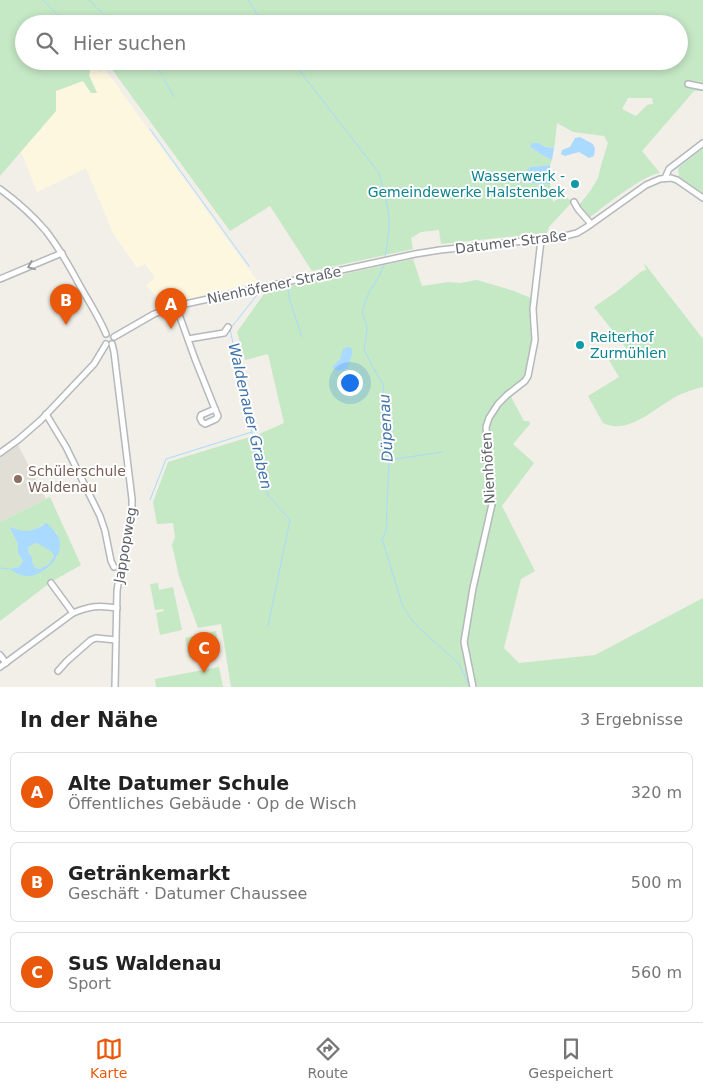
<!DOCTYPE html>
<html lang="de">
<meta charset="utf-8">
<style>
body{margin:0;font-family:"DejaVu Sans",sans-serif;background:#f6f6f6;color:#222}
.you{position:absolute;left:349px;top:382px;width:18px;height:18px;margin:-12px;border:4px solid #fff;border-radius:50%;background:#1a73e8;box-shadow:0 0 0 8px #1a73e833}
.badge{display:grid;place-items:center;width:32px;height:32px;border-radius:50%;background:#ea580c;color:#fff;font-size:16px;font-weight:700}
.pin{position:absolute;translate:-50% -41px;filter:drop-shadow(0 1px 2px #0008)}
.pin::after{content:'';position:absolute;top:26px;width:18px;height:15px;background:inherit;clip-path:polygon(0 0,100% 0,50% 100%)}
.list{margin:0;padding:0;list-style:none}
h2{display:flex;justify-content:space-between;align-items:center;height:65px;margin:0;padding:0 20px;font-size:21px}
h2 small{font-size:16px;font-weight:400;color:#767676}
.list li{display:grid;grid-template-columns:32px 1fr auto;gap:15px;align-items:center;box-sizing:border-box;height:80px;margin:0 10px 10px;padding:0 10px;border:1px solid #e0e0e0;border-radius:8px}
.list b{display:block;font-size:19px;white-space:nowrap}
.list p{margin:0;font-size:16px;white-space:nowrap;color:#767676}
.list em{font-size:16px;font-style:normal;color:#767676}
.icon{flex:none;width:28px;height:28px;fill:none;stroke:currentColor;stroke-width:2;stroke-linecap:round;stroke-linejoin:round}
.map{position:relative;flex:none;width:703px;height:687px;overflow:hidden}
.search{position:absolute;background:#fff;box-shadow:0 2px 8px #0003;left:15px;right:15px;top:15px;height:55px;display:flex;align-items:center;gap:12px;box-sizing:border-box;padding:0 18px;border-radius:28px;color:#767676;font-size:19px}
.sheet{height:335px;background:#fff}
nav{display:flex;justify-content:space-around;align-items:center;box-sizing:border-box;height:70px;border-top:1px solid #e0e0e0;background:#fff;font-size:14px;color:#767676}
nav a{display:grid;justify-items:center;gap:2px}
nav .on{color:#ea580c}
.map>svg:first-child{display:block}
</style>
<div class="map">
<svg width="703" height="687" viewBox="0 0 703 687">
<rect width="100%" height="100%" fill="#f1efe8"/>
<polygon fill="#fef7e0" points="94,66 99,72 105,69 258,282 163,305 146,285 155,278 145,264 137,268 113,233 86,168 37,192 21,151 42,128 56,91 83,81 91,93 96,93 89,75 91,68"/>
<polygon fill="#e1ded6" points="18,445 46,499 0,522 0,458"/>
<g fill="#c5e8c5" fill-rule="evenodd">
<path d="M0 0H703V91H694L642 151 660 173C641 176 605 206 589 218L580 209 579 205 591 190 598 178 602 162 608 143 604 136 573 132 557 123 555 142 554 148 545 147 539 143 530 147 542 155 552 160 550 165 531 167 528 178 520 183 550 184 553 202 564 195 572 202 549 227 547 233 441 244 439 230 421 232 411 238 413 249 312 271 270 206 230 231 106 61H679V24H24V61H98L91 68 89 75 97 93H91L83 81 56 91V111L0 176ZM628 98H652L653 104 647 105 636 116 622 109Z"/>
<polygon points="703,148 703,193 679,177 678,168"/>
<path d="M413 259 422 286 449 282 460 283 477 280 514 291 531 298 530 304 532 340 530 369 521 383 509 393 524 421H529L530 424 513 444 534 463 502 506 535 571 521 579 504 648 519 663 595 655 703 598V687H231L221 624 198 628 179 576 172 545 175 537 173 523 157 524 153 502 168 462 259 434 284 423 268 354 245 360 237 332 266 291ZM475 588 467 641H462L471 589Z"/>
<path d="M644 263 703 339V387C694 389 685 392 677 396 656 407 628 436 603 423L588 396 619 377 609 360 627 349 594 307 616 292 642 271 646 270Z"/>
<path d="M50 497 81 565 51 582 0 621V522ZM43 524 52 529 57 533V557L42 571 11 569 19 567 23 561 18 553V544L10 526C13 528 15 529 18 530 26 533 37 530 43 524Z"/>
<polygon points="37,543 52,551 54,556 49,564 40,569 35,568 29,554 28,547"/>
<polygon points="158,583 159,590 173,587 182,630 160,635 156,613 164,611 163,609 155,610 150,584"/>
<polygon points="216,631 220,652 189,658 185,638"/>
<polygon points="219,667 223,687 156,687 155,679"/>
</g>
<g fill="#aadaff" fill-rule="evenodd">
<polygon points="580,137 593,144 595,149 594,156 589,158 579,152 565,156 561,154 562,150 570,147 575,138"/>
<polygon points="532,143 539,143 545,147 554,148 552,160 542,155 530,147"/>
<polygon points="550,165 550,184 519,183 528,178 527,170 531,167"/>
<polygon points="347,347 352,348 352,355 347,369 338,371 332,368 340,359 343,349"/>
<path d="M47 523C52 529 59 534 60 542 62 558 43 576 28 576 21 576 15 573 10 569L19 567 23 561 18 553V544L9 526C18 531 27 533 37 528 41 527 43 524 47 523ZM37 543 51 551 54 556 49 564 40 569 35 568 32 561V557L29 554 28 547Z"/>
</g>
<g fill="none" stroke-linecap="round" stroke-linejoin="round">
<g stroke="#aadaff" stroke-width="1">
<polyline points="43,0 66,24"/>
<polyline points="89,0 103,14 110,18"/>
<polyline points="248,0 264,24"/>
<polyline points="112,19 125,24"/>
<polyline points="153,61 161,74"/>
<path d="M292 61 379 173C383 188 389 206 389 223 389 234 387 246 385 258"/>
<polyline points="164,79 174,97"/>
<polyline points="150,129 249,266"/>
<polyline points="674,170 703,147"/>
<polyline points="593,219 633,190 653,178"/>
<path d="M384 264 380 275 369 292 362 311 367 327 366 338 364 349 371 364 383 384 389 460 386 531 382 539 402 604 409 616 417 626 459 664C463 671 466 679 470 687"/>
<polyline points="288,288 289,298 302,337"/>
<polyline points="257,295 230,329 259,466 268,495 290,520 268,626"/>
<polyline points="389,460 442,452"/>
<polyline points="150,500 166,459 252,432"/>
<polyline points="0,568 10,569"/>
</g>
<defs>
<g id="minor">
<polyline points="688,84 703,87"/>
<polyline points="665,178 669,169 703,143"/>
<path d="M0 189C15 200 34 217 46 231 59 248 70 267 80 286 89 302 99 317 106 334"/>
<polyline points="574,202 578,209 591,224"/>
<polyline points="0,279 62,253"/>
<polyline points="176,306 195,359 215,409"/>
<polyline points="114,337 154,314 176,306 415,254 440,250 561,237 577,233 587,227 646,185 660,179 671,178 677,180 703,198"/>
<polyline points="188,339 224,333 228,327"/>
<path d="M112 344 114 352 132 499C133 530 121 559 117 591L115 687"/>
<polygon points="215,409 218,416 216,419 205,424 202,422 200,418 201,415"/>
<polyline points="46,414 66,447 100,516 105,531 111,561 114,567"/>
<polyline points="0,453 18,440 41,420 94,364 106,344"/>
<polyline points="51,583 73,613"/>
<polyline points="0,655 6,663"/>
<path d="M0 667 73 613C90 606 99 605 117 608"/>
<polyline points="58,671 67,661 91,640 96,638 116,640"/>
<polyline points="473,687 464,642 473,588 492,504 486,427 489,418 498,404 507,395 525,381 528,376 535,340 533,309 541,240"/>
</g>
</defs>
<use href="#minor" stroke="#b5b8bc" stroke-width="8"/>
<use href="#minor" stroke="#fff" stroke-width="5"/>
</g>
<defs><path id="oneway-chevron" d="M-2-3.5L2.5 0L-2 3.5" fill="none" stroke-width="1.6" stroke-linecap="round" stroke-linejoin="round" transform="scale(1.25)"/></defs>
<use stroke="#979a9d" href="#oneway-chevron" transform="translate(31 266) rotate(158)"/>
<g fill="#0f9aa8" stroke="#fff" stroke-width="2">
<circle cx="575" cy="184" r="5"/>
<circle cx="580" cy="345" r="5"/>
</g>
<circle fill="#8d6e63" stroke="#fff" stroke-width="2" cx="18" cy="479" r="5"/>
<g text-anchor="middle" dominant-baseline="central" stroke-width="4" stroke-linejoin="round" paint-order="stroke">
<g font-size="14" fill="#0d838f" stroke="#fff" text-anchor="end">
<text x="565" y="176">Wasserwerk -<tspan x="565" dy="16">Gemeindewerke Halstenbek</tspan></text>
<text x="590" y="337" text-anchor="start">Reiterhof<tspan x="590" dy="16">Zurmühlen</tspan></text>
</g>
<g font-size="14" fill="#5f6368" stroke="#fff">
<text transform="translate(511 242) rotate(-7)">Datumer Straße</text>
<text transform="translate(274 285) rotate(-12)">Nienhöfener Straße</text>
<text transform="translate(488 468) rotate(-93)">Nienhöfen</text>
<text transform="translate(125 545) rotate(-80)">Jappopweg</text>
</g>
<g font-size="14" fill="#785e54" stroke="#fff" text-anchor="start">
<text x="28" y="471">Schülerschule<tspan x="28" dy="16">Waldenau</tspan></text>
</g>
<g font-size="15" font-style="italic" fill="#4174aa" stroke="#fff">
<text transform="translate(250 416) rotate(77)">Waldenauer Graben</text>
<text transform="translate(386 428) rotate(-93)">Düpenau</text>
</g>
</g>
</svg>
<div class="you"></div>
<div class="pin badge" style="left:171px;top:329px">A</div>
<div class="pin badge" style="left:66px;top:325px">B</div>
<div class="pin badge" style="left:204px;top:673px">C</div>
<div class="search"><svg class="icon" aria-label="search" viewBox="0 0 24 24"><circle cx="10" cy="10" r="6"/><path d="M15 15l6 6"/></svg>Hier suchen</div>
</div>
<section class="sheet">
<h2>In der Nähe<small>3 Ergebnisse</small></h2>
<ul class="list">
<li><span class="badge">A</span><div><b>Alte Datumer Schule</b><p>Öffentliches Gebäude · Op de Wisch</p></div><em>320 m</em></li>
<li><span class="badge">B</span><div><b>Getränkemarkt</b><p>Geschäft · Datumer Chaussee</p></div><em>500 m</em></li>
<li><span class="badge">C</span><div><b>SuS Waldenau</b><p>Sport</p></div><em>560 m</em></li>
</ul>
</section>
<nav>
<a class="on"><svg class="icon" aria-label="map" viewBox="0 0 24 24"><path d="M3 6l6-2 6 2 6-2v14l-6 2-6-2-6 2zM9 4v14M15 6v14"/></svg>Karte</a>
<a><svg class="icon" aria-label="directions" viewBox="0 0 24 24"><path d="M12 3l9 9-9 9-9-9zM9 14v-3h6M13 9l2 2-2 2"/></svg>Route</a>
<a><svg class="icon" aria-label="saved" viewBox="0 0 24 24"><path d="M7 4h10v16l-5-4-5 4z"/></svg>Gespeichert</a>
</nav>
